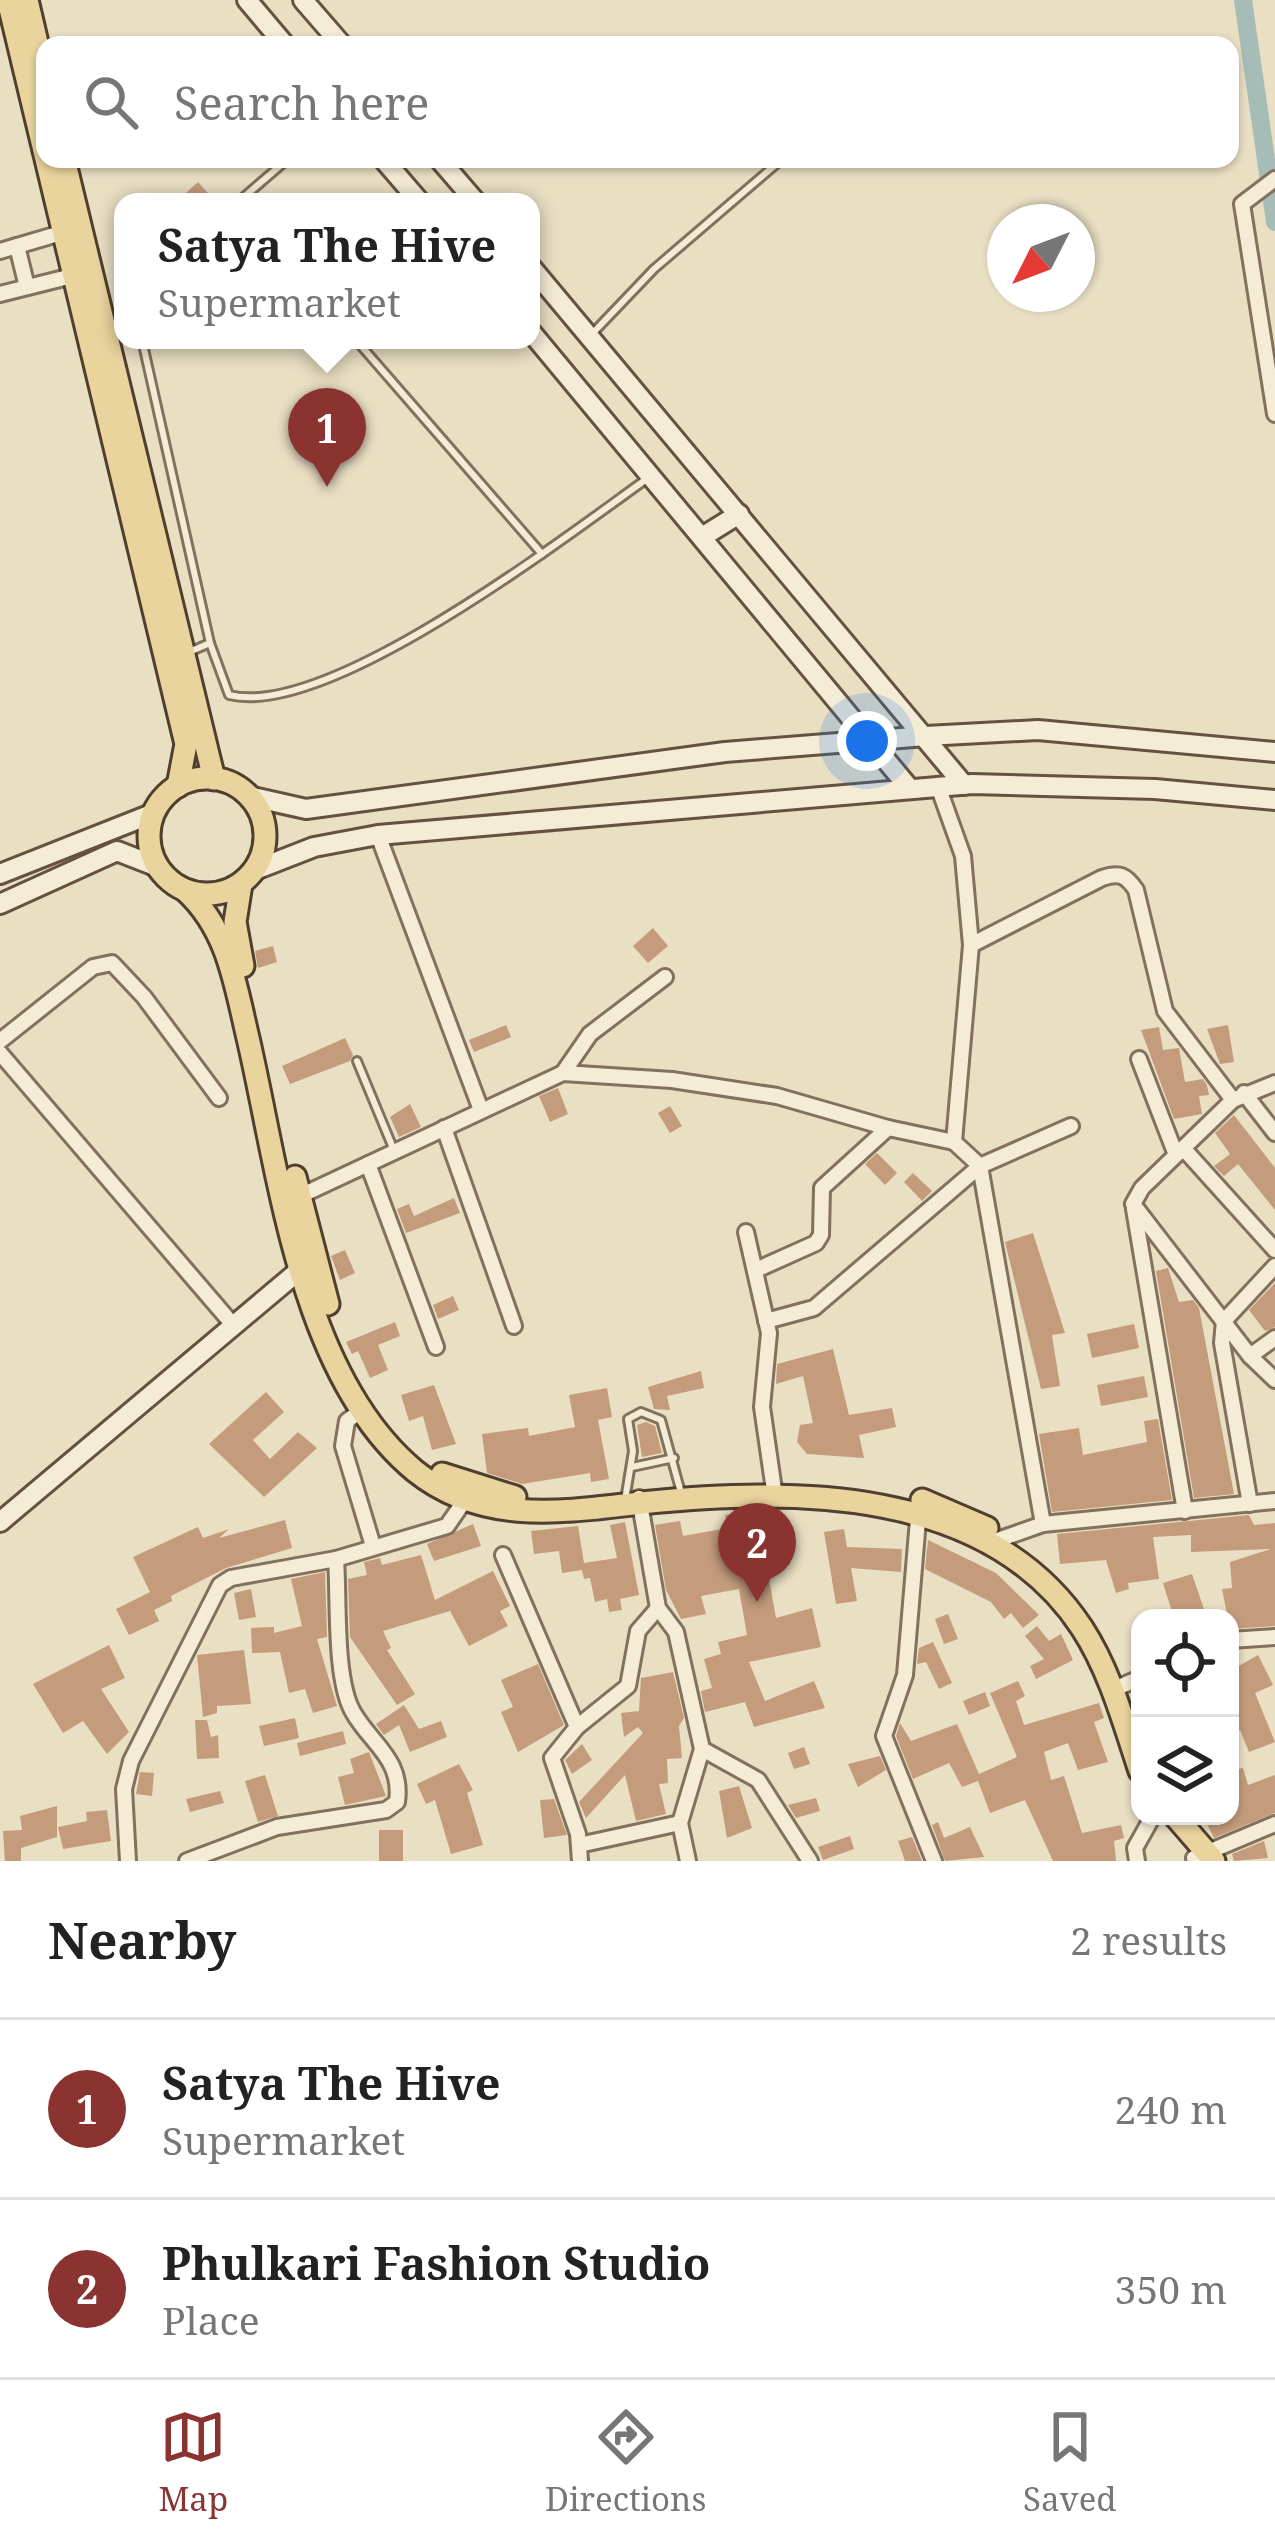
<!DOCTYPE html>
<style>
body{margin:0;font-family:"Noto Serif",serif;background:#f6f6f6;color:#222}
.controls{position:absolute;right:36px;bottom:36px;display:grid;overflow:hidden;border-radius:24px;box-shadow:0 3px 9px #0004}
.controls button{width:108px;height:108px;display:grid;place-items:center;padding:0;border:0;border-bottom:3px solid #e0e0e0;background:#fff;color:#222;font:60px sans-serif}
.compass{position:absolute;left:987px;top:204px;width:108px;height:108px;border-radius:50%;background:#fff;box-shadow:0 3px 9px #0004;rotate:228deg}
.you{position:absolute;left:867px;top:741px;width:42px;height:42px;margin:-30px;border:9px solid #fff;border-radius:50%;background:#1a73e8;box-shadow:0 0 0 18px #1a73e833}
.badge{display:grid;place-items:center;width:78px;height:78px;border-radius:50%;background:#8b3331;color:#fff;font-size:39px;font-weight:700}
.pin{position:absolute;translate:-50% -99px;filter:drop-shadow(0 3px 6px #0008)}
.pin::after{content:'';position:absolute;top:63px;width:42px;height:36px;background:inherit;clip-path:polygon(0 0,100% 0,50% 100%)}
.popup{position:absolute;left:114px;top:193px;width:426px;height:156px;box-sizing:border-box;display:grid;place-content:center;border-radius:24px;background:#fff;filter:drop-shadow(0 3px 9px #0005);font-size:39px;white-space:nowrap;color:#767676}
.popup b{font-size:45px;color:#222}
.popup::after{content:'';position:absolute;left:50%;top:100%;margin-left:-24px;border:24px solid transparent;border-top-color:#fff}
.list{margin:0;padding:0;list-style:none}
h2{display:flex;justify-content:space-between;align-items:center;height:156px;margin:0;padding:0 48px;font-size:51px}
h2 small{font-size:39px;font-weight:400;color:#767676}
.list li{display:grid;grid-template-columns:78px 1fr auto;gap:36px;align-items:center;box-sizing:border-box;height:180px;padding:0 48px;border-top:3px solid #e0e0e0}
.list b{display:block;font-size:45px;white-space:nowrap}
.list p{margin:0;font-size:39px;white-space:nowrap;color:#767676}
.list em{font-size:39px;font-style:normal;color:#767676}
.icon{flex:none;width:66px;height:66px;fill:none;stroke:currentColor;stroke-width:2;stroke-linecap:round;stroke-linejoin:round}
.map{position:relative;flex:none;width:1275px;height:1861px;overflow:hidden}
.search{position:absolute;background:#fff;box-shadow:0 3px 9px #0004;left:36px;right:36px;top:36px;height:132px;display:flex;align-items:center;gap:30px;box-sizing:border-box;padding:0 42px;border-radius:24px;color:#767676;font-size:45px}
.sheet{height:516px;background:#fff}
nav{display:flex;justify-content:space-around;align-items:center;box-sizing:border-box;height:168px;border-top:3px solid #e0e0e0;background:#fff;font-size:33px;color:#767676}
nav a{display:grid;justify-items:center;gap:6px}
nav .on{color:#8b3331}
.map>svg:first-child{display:block}
</style>
<div class="map">
<svg width="1275" height="1861" viewBox="0 0 1275 1861">
<rect width="100%" height="100%" fill="#e9dfc3"/>
<g fill="none" stroke-linecap="round" stroke-linejoin="round">
<polyline stroke="#a5bdb6" stroke-width="18" points="1243,0 1275,222"/>
</g>
<g fill="#c49c7c">
<polygon points="198,182 216,202 176,202"/>
<polygon points="653,928 668,946 648,963 633,946"/>
<polygon points="273,946 277,962 258,968 255,951"/>
<polygon points="506,1025 511,1037 474,1052 469,1040"/>
<polygon points="1228,1025 1234,1062 1220,1064 1207,1029"/>
<polygon points="1159,1027 1163,1050 1179,1048 1185,1082 1203,1079 1207,1085 1209,1095 1199,1096 1202,1114 1174,1119 1141,1030"/>
<polygon points="345,1038 353,1055 350,1061 290,1084 282,1066"/>
<polygon points="558,1088 568,1114 550,1122 539,1096"/>
<polygon points="410,1104 421,1127 399,1137 390,1117"/>
<polygon points="670,1106 682,1126 670,1133 658,1113"/>
<polygon points="1234,1115 1275,1168 1275,1210 1238,1164 1224,1176 1214,1166 1230,1154 1215,1133"/>
<polygon points="877,1153 897,1173 885,1185 865,1164"/>
<polygon points="913,1173 932,1191 922,1201 904,1182"/>
<polygon points="454,1198 460,1213 406,1233 397,1209 409,1204 414,1216"/>
<polygon points="1033,1233 1065,1333 1052,1335 1060,1386 1041,1389 1005,1242"/>
<polygon points="345,1250 355,1273 340,1280 331,1256"/>
<polygon points="1168,1268 1179,1302 1193,1300 1199,1308 1234,1494 1194,1498 1156,1271"/>
<polygon points="1275,1283 1275,1327 1265,1331 1249,1310"/>
<polygon points="453,1296 459,1310 438,1319 433,1305"/>
<polygon points="395,1322 400,1336 378,1345 388,1370 370,1378 358,1351 352,1354 346,1342"/>
<polygon points="1134,1324 1139,1348 1092,1358 1087,1334"/>
<polygon points="833,1349 849,1415 892,1408 896,1427 859,1435 864,1458 807,1454 797,1442 800,1425 813,1423 803,1376 776,1384 777,1364"/>
<polygon points="701,1371 704,1388 667,1396 670,1410 654,1409 648,1387"/>
<polygon points="1144,1376 1148,1397 1101,1406 1097,1385"/>
<polygon points="434,1385 456,1444 432,1450 423,1416 409,1421 401,1395"/>
<polygon points="607,1388 612,1417 598,1420 609,1479 591,1482 590,1473 522,1484 487,1473 482,1434 528,1428 529,1436 575,1427 569,1395"/>
<polygon points="266,1392 284,1412 253,1440 270,1459 298,1432 317,1448 264,1497 209,1444"/>
<polygon points="1158,1419 1172,1500 1052,1512 1039,1434 1079,1428 1083,1455 1147,1442 1144,1421"/>
<polygon points="646,1422 655,1426 662,1453 642,1457 637,1425"/>
<polygon points="760,1511 789,1530 792,1548 764,1551 776,1618 812,1608 821,1647 749,1662 765,1701 814,1681 825,1708 754,1727 745,1702 705,1712 701,1691 712,1688 704,1659 721,1654 718,1642 747,1635 739,1589 701,1596 706,1614 681,1619 666,1590 655,1525 680,1521 683,1536 728,1528 725,1515"/>
<polygon points="1249,1515 1254,1525 1275,1523 1275,1626 1230,1629 1222,1589 1232,1588 1230,1562 1271,1549 1191,1552 1191,1535 1153,1537 1159,1579 1128,1583 1129,1589 1116,1593 1106,1560 1060,1564 1057,1534"/>
<polygon points="285,1520 292,1548 226,1568 171,1596 172,1601 154,1610 159,1621 129,1635 116,1609 150,1592 133,1557 198,1527 203,1538 229,1529 219,1538"/>
<polygon points="625,1522 639,1595 620,1599 622,1610 609,1612 607,1599 595,1602 590,1578 584,1579 582,1570 562,1573 559,1551 534,1554 531,1531 578,1526 584,1563 617,1558 610,1525"/>
<polygon points="473,1524 481,1546 434,1561 427,1544"/>
<polygon points="844,1529 847,1547 902,1549 901,1572 851,1568 857,1601 836,1604 824,1532"/>
<polygon points="928,1540 996,1573 1039,1615 1023,1628 1011,1613 1004,1619 991,1602 925,1569"/>
<polygon points="421,1555 435,1600 493,1571 510,1606 500,1611 508,1626 469,1646 450,1611 383,1631 391,1648 387,1650 415,1694 397,1705 350,1637 348,1579 367,1575 364,1562 380,1558 382,1565"/>
<polygon points="325,1572 327,1637 317,1639 337,1706 313,1713 305,1689 289,1693 280,1652 252,1653 251,1628 274,1627 274,1633 302,1626 291,1579"/>
<polygon points="1192,1574 1207,1618 1174,1618 1163,1583"/>
<polygon points="251,1589 256,1617 239,1620 234,1593"/>
<polygon points="948,1614 958,1639 944,1644 935,1619"/>
<polygon points="1037,1626 1049,1641 1061,1634 1073,1660 1036,1679 1030,1666 1044,1659 1025,1636"/>
<polygon points="933,1642 952,1683 939,1689 926,1662 917,1664 919,1648"/>
<polygon points="109,1645 125,1678 101,1689 129,1732 107,1754 83,1721 63,1733 33,1684"/>
<polygon points="244,1650 251,1704 217,1706 217,1713 203,1717 197,1655"/>
<polygon points="1258,1655 1273,1685 1255,1693 1275,1742 1249,1752 1240,1730 1230,1734 1230,1671"/>
<polygon points="538,1664 564,1725 518,1752 501,1712 513,1707 501,1680"/>
<polygon points="673,1672 684,1718 679,1726 682,1758 667,1759 668,1783 659,1784 666,1814 636,1821 625,1775 586,1818 579,1802 643,1733 638,1727 624,1737 621,1713 639,1711 641,1678"/>
<polygon points="1018,1681 1025,1696 1016,1701 1024,1725 1099,1703 1104,1718 1094,1722 1108,1762 1078,1770 1068,1743 1044,1752 1051,1780 1064,1776 1082,1833 1121,1825 1124,1838 1114,1841 1116,1861 1053,1861 1025,1800 990,1813 978,1781 962,1787 949,1763 913,1779 896,1736 900,1723 911,1741 957,1724 979,1774 1017,1757 990,1693"/>
<polygon points="985,1692 990,1706 969,1715 963,1701"/>
<polygon points="404,1705 419,1729 441,1721 447,1737 410,1752 399,1725 384,1735 376,1724"/>
<polygon points="295,1718 299,1738 264,1746 259,1726"/>
<polygon points="195,1720 207,1720 211,1737 218,1735 219,1758 197,1759"/>
<polygon points="343,1731 346,1744 300,1756 297,1743"/>
<polygon points="582,1744 592,1760 572,1774 565,1760"/>
<polygon points="804,1747 810,1764 794,1769 788,1753"/>
<polygon points="369,1752 386,1796 345,1805 338,1777 354,1773 350,1759"/>
<polygon points="880,1756 886,1770 858,1787 848,1764"/>
<polygon points="459,1764 473,1790 467,1793 483,1845 451,1854 435,1800 426,1804 417,1784"/>
<polygon points="1243,1768 1248,1785 1275,1775 1275,1813 1214,1838 1203,1816 1230,1816 1230,1771"/>
<polygon points="140,1772 154,1773 152,1796 136,1794"/>
<polygon points="265,1775 278,1816 258,1822 245,1781"/>
<polygon points="739,1786 752,1828 727,1838 719,1791"/>
<polygon points="220,1791 224,1803 190,1812 186,1799"/>
<polygon points="816,1798 820,1811 796,1818 788,1805"/>
<polygon points="554,1799 567,1835 544,1838 540,1800"/>
<polygon points="57,1806 57,1837 21,1848 21,1861 5,1861 3,1831 22,1830 20,1816"/>
<polygon points="107,1810 111,1841 63,1849 58,1827 87,1821 86,1812"/>
<polygon points="938,1822 944,1838 970,1827 984,1857 945,1861 932,1825"/>
<rect x="379" y="1830" width="24" height="31"/>
<polygon points="850,1836 854,1849 823,1860 818,1847"/>
<polygon points="912,1837 922,1861 905,1861 898,1841"/>
<polygon points="1264,1841 1268,1858 1234,1861 1232,1854"/>
</g>
<g fill="none" stroke-linecap="round" stroke-linejoin="round">
<defs>
<g id="lane">
<polyline points="238,202 288,159"/>
<polyline points="590,336 654,269 781,160"/>
<polyline points="142,340 210,643 189,652"/>
<polyline points="356,340 542,554"/>
<path d="M210 643 229 695C328 720 565 537 648 478"/>
<polyline points="357,1061 393,1148"/>
<polyline points="632,1467 674,1458"/>
<polyline points="626,1494 633,1451 628,1419 641,1412 661,1420 680,1489"/>
</g>
<g id="street">
<polyline points="1275,179 1242,204 1275,414"/>
<polyline points="17,246 27,287"/>
<polyline points="0,251 61,233"/>
<polyline points="0,294 72,276"/>
<polyline points="378,835 481,1110"/>
<path d="M971 945 1102 878C1119 872 1126 875 1136 890L1165 1011 1233 1100"/>
<polyline points="0,1041 93,967 112,963 144,997 219,1098"/>
<polyline points="0,1053 234,1326"/>
<polyline points="1139,1059 1176,1155"/>
<polyline points="563,1073 590,1034 665,977"/>
<polyline points="1275,1083 1233,1100 1142,1188 1133,1204 1250,1356 1275,1380"/>
<polyline points="1244,1093 1275,1133"/>
<polyline points="444,1128 514,1326"/>
<polyline points="1183,1148 1275,1250"/>
<polyline points="368,1164 436,1347"/>
<polyline points="300,1196 563,1073 672,1080 777,1096 888,1128"/>
<polyline points="1134,1209 1185,1511"/>
<polyline points="746,1232 769,1333 762,1407 775,1497"/>
<polyline points="756,1270 816,1243 821,1235 822,1188 888,1128 954,1142 971,945 963,856 938,786"/>
<polyline points="766,1321 814,1308 980,1166 954,1142"/>
<polyline points="1250,1356 1275,1338"/>
<polyline points="359,1412 347,1421 343,1446 373,1546"/>
<polyline points="639,1498 658,1608 676,1632 702,1749 680,1823 688,1861"/>
<polyline points="1250,1504 1222,1343 1224,1321 1275,1266"/>
<polyline points="919,1508 905,1675 884,1736 934,1861"/>
<polyline points="1043,1524 980,1166 1071,1126"/>
<polyline points="989,1543 1043,1524 1275,1501"/>
<polyline points="503,1555 577,1727 552,1758 578,1834 580,1861"/>
<polyline points="1230,1640 1275,1637"/>
<polyline points="1112,1690 1140,1678"/>
<polyline points="577,1727 628,1686 638,1631 658,1608"/>
<polyline points="702,1749 758,1780 810,1861"/>
<polyline points="579,1845 680,1823"/>
<polyline points="1194,1858 1275,1824"/>
<polyline points="128,1861 124,1789 131,1761 220,1585 231,1578 336,1559 447,1526 467,1497"/>
<path d="M187 1861 277 1827 386 1810 397 1802C403 1759 371 1744 353 1712 334 1679 339 1598 336 1559"/>
<polyline points="1137,1861 1135,1848 1153,1816"/>
</g>
<g id="secondary">
<polyline points="247,0 285,45"/>
<polyline points="303,0 342,45"/>
<polyline points="383,159 420,202"/>
<polyline points="439,159 476,202"/>
<polyline points="531,267 964,785"/>
<polyline points="531,332 910,789"/>
<polyline points="702,537 739,514"/>
<polyline points="248,796 306,809 725,752 926,736 1038,730 1275,752"/>
<polyline points="255,870 314,847 378,835 972,784 1155,789 1275,800"/>
<polyline points="0,874 154,813"/>
<polyline points="0,904 117,851 158,867"/>
<polyline points="0,1522 302,1268"/>
</g>
<g id="primary">
<polyline points="8,0 186,744 178,786"/>
<polyline points="27,0 45,77"/>
<polyline points="64,159 214,779"/>
<circle cx="207" cy="836" r="58"/>
<polyline points="241,884 235,922 243,966"/>
<path d="M186 891C228 930 235 983 248 1038 280 1176 300 1376 415 1471 482 1525 563 1512 641 1503 791 1488 988 1485 1082 1628 1110 1671 1124 1723 1140 1771"/>
<polyline points="295,1177 328,1304"/>
<polyline points="442,1474 515,1497"/>
<polyline points="922,1500 987,1528"/>
<polyline points="1175,1816 1214,1861"/>
</g>
</defs>
<use href="#lane" stroke="#82715c" stroke-width="12"/>
<use href="#street" stroke="#82715c" stroke-width="20"/>
<use href="#secondary" stroke="#64523f" stroke-width="24"/>
<use href="#primary" stroke="#503f2f" stroke-width="27"/>
<use href="#lane" stroke="#f5ecd5" stroke-width="6"/>
<use href="#street" stroke="#f5ecd5" stroke-width="14"/>
<use href="#secondary" stroke="#f5ecd5" stroke-width="18"/>
<use href="#primary" stroke="#ead49e" stroke-width="21"/>
</g>
</svg>
<div class="controls">
<button><svg class="icon" aria-label="locate" viewBox="0 0 24 24"><circle cx="12" cy="12" r="6"/><path d="M12 2v4M12 18v4M2 12h4M18 12h4"/></svg></button>
<button><svg class="icon" aria-label="layers" viewBox="0 0 24 24"><path d="M12 4l9 5-9 5-9-5zM3 14l9 5 9-5"/></svg></button>
</div>
<svg class="compass" viewBox="-18 -18 36 36"><path d="M0-13l5 13h-10z" fill="#e53935"/><path d="M0 13l5-13h-10z" fill="#767676"/></svg>
<div class="you"></div>
<div class="pin badge" style="left:327px;top:487px">1</div>
<div class="popup"><b>Satya The Hive</b>Supermarket</div>
<div class="pin badge" style="left:757px;top:1602px">2</div>
<div class="search"><svg class="icon" aria-label="search" viewBox="0 0 24 24"><circle cx="10" cy="10" r="6"/><path d="M15 15l6 6"/></svg>Search here</div>
</div>
<section class="sheet">
<h2>Nearby<small>2 results</small></h2>
<ul class="list">
<li><span class="badge">1</span><div><b>Satya The Hive</b><p>Supermarket</p></div><em>240 m</em></li>
<li><span class="badge">2</span><div><b>Phulkari Fashion Studio</b><p>Place</p></div><em>350 m</em></li>
</ul>
</section>
<nav>
<a class="on"><svg class="icon" aria-label="map" viewBox="0 0 24 24"><path d="M3 6l6-2 6 2 6-2v14l-6 2-6-2-6 2zM9 4v14M15 6v14"/></svg>Map</a>
<a><svg class="icon" aria-label="directions" viewBox="0 0 24 24"><path d="M12 3l9 9-9 9-9-9zM9 14v-3h6M13 9l2 2-2 2"/></svg>Directions</a>
<a><svg class="icon" aria-label="saved" viewBox="0 0 24 24"><path d="M7 4h10v16l-5-4-5 4z"/></svg>Saved</a>
</nav>
